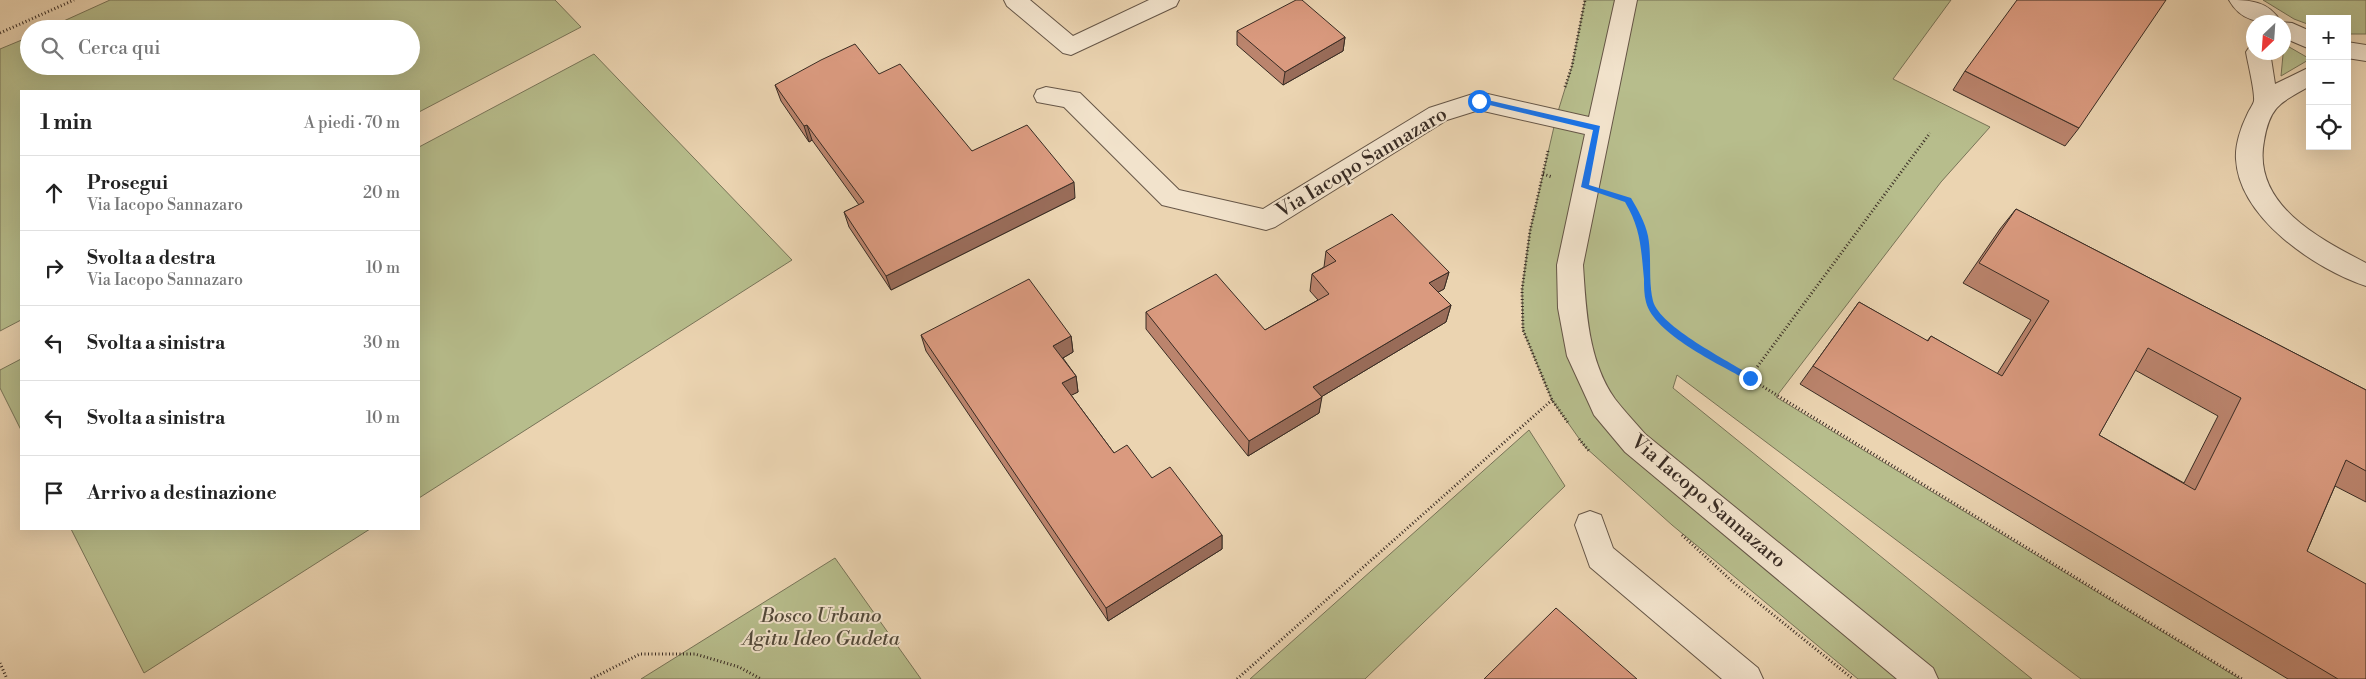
<!DOCTYPE html>
<html lang="it">
<meta charset="utf-8">
<style>
body{margin:0;font-family:"Libre Bodoni",serif;background:#f2f2f2;color:#222}
.controls{position:absolute;right:15px;top:15px;display:grid;overflow:hidden;border-radius:0px;box-shadow:0 5px 20px #0002}
.controls button{width:45px;height:45px;display:grid;place-items:center;padding:0;border:0;border-bottom:1px solid #e0e0e0;background:#fff;color:#222;font:25px sans-serif}
.compass{position:absolute;left:2246px;top:15px;width:45px;height:45px;border-radius:50%;background:#fff;box-shadow:0 5px 20px #0002;rotate:205deg}
.stop{position:absolute;width:15px;height:15px;margin:-11px;border:4px solid #1a73e8;border-radius:50%;background:#fff}
.stop.end{background:#1a73e8;border-color:#fff;box-shadow:0 1px 5px #0008}
.list{margin:0;padding:0;list-style:none}
h2{display:flex;justify-content:space-between;align-items:center;height:65px;margin:0;padding:0 20px;font-size:21px}
h2 small{font-size:16px;font-weight:400;color:#767676}
.list li{display:grid;grid-template-columns:32px 1fr auto;gap:15px;align-items:center;box-sizing:border-box;height:75px;padding:0 20px;border-top:1px solid #e0e0e0}
.list b{display:block;font-size:19px;white-space:nowrap}
.list p{margin:0;font-size:16px;white-space:nowrap;color:#767676}
.list em{font-size:16px;font-style:normal;color:#767676}
.icon{flex:none;width:28px;height:28px;fill:none;stroke:currentColor;stroke-width:2;stroke-linecap:round;stroke-linejoin:round}
.map{position:relative;flex:none;width:2366px;height:679px;overflow:hidden}
.search{position:absolute;background:#fff;box-shadow:0 5px 20px #0002;left:20px;top:20px;width:400px;height:55px;display:flex;align-items:center;gap:12px;box-sizing:border-box;padding:0 18px;border-radius:28px;color:#767676;font-size:19px}
.panel{position:absolute;background:#fff;box-shadow:0 5px 20px #0002;left:20px;top:90px;width:400px;height:440px;border-radius:0px}
.map>svg:first-child{display:block}
</style>
<div class="map">
<svg width="2366" height="679" viewBox="0 0 2366 679">
<rect width="100%" height="100%" fill="#ebd4b1"/>
<filter id="stains"><feTurbulence type="fractalNoise" baseFrequency=".004" numOctaves="4"/><feColorMatrix values="0 0 0 0 .2 0 0 0 0 .09 0 0 0 0 .02 0 0 0 .5 -.17"/></filter>
<radialGradient id="worn" r=".72"><stop offset=".6" stop-color="#630" stop-opacity="0"/><stop offset="1" stop-color="#630" stop-opacity=".3"/></radialGradient>
<g fill="#b7bd8c" stroke="#787458">
<polygon points="110,0 555,0 581,27 419,112 419,91 21,91 21,320 0,331 0,49 29,37 29,66 411,66 411,29 46,29"/>
<polygon points="1585,0 1951,0 1893,79 1990,127 1941,182 1776,397 2240,679 2081,679 1677,375 1673,388 2032,679 1858,679 1672,525 1585,447 1552,400 1523,330 1522,290 1530,231 1556,118 1572,66"/>
<polygon points="2263,0 2366,0 2366,34 2347,34 2347,19 2310,19 2310,25 2294,19"/>
<polygon points="2284,44 2310,59 2281,76"/>
<polygon points="594,54 792,260 419,498 419,147"/>
<polygon points="21,359 21,430 0,388 0,370"/>
<polygon points="1529,430 1565,486 1365,679 1250,679"/>
<polygon points="71,529 370,529 144,673"/>
<polygon points="835,558 921,679 641,679"/>
</g>
<g fill="none" stroke-linecap="round" stroke-linejoin="round">
<defs>
<g id="minor">
<polygon points="1004,0 1030,0 1073,36 1149,0 1179,0 1176,6 1071,55 1063,53 1007,6"/>
<path d="M1615 0H1637L1583 265C1586 310 1588 361 1615 399 1624 411 1635 422 1645 434L1933 668 1938 679H1897L1625 452 1594 415 1590 406 1567 356 1558 308 1557 265 1585 134 1479 110 1447 120 1275 227 1266 230 1162 205 1064 107 1037 102 1034 96 1037 90 1046 87 1080 93 1179 190 1263 209 1429 108 1479 92 1589 117Z"/>
<path d="M2229 0C2250 0 2269 1 2281 22L2292 23 2310 31V49L2284 38V22C2260 22 2242 23 2229 0Z"/>
<polygon points="2347,42 2366,45 2366,61 2347,58"/>
<path d="M2254 45V52H2270L2275 84 2310 67V86C2280 103 2270 106 2264 141 2252 204 2318 238 2366 263V286C2315 269 2239 218 2236 159 2235 145 2241 127 2247 115 2249 110 2253 105 2254 101 2255 91 2248 64 2246 52L2250 46Z"/>
<polygon points="1590,511 1601,515 1613,548 1758,668 1763,679 1722,679 1590,567 1575,525 1579,515"/>
</g>
</defs>
<use href="#minor" stroke="#665647" stroke-width="2"/>
<g stroke="#392c24" stroke-width="3" stroke-dasharray="1 2.5" stroke-linecap="butt">
<polyline points="0,33 74,0"/>
<polyline points="1565,87 1572,66 1585,0"/>
<polyline points="1548,151 1530,231 1522,290 1523,330 1552,400 1569,424"/>
<polyline points="1543,174 1552,177"/>
<polyline points="1622,198 1628,200 1639,220 1644,235 1650,302 1660,320 1680,336 2242,679"/>
<polyline points="1749,378 1930,133"/>
<polyline points="1579,439 1590,452"/>
<polyline points="1682,535 1735,584 1853,679"/>
<polyline points="0,663 7,679"/>
<polyline points="591,679 640,654 695,654 739,667 761,679"/>
<polyline points="1237,679 1552,400"/>
</g>
<use href="#minor" fill="#f2e3cc" fill-rule="evenodd"/>
</g>
<g fill="#bb846d" stroke="#392c24" fill-rule="evenodd">
<polygon points="1237,31 1345,37 1343,51 1283,85 1237,45"/>
<polygon points="1965,71 2079,128 2065,146 1953,90"/>
<polygon points="879,74 972,151 1075,198 891,290 849,227 844,212 859,205 812,140 809,142 781,101 775,85"/>
<path d="M2016 209 2366 390V502L2335 486 2307 551 2366 679H2288L1800 384 1859 302 1927 341 1931 336 1997 374 2031 320 1963 283 2000 229ZM2135 370 2218 416 2184 483 2099 435Z"/>
<polygon points="1326,251 1449,272 1444,289 1438,292 1451,305 1446,322 1321,397 1319,413 1248,456 1146,329 1146,312 1265,330 1318,300 1310,291 1312,274 1324,267"/>
<polygon points="921,335 1071,336 1073,352 1063,358 1076,376 1078,392 1071,395 1114,453 1152,478 1222,535 1222,549 1108,621 926,351"/>
</g>
<g fill="#996c59" stroke="#392c24">
<polygon points="1345,37 1343,51 1283,85 1285,72"/>
<polygon points="807,125 812,140 809,142 804,126"/>
<polygon points="1074,182 1075,198 891,290 886,276"/>
<polygon points="1449,272 1444,289 1424,300 1429,283"/>
<polygon points="1451,305 1446,322 1311,403 1313,387"/>
<polygon points="1071,336 1073,352 1056,362 1053,346"/>
<polygon points="1076,376 1078,392 1064,399 1062,383"/>
<polygon points="1322,397 1319,413 1248,456 1249,441"/>
<polygon points="1222,535 1222,549 1108,621 1106,608"/>
</g>
<g fill="#da9a7f" stroke="#392c24" fill-rule="evenodd">
<polygon points="1296,0 1302,0 1345,37 1285,72 1237,31"/>
<polygon points="2017,0 2166,0 2079,128 1965,71"/>
<polygon points="855,44 879,74 900,64 972,151 1027,125 1074,182 886,276 844,212 864,202 807,125 804,126 775,85 821,60"/>
<path d="M2016 209 2366 390V471L2346 460 2307 551 2366 584V679H2338L1813 366 1859 302 1928 341 1931 336 2002 376 2049 301 1979 263ZM2148 348 2241 398 2195 490 2099 435Z"/>
<polygon points="1392,214 1449,272 1429,283 1451,305 1313,387 1322,397 1249,441 1146,312 1216,274 1265,330 1329,294 1312,274 1336,261 1326,251"/>
<polygon points="1029,279 1071,336 1053,346 1076,376 1062,383 1114,453 1127,445 1152,478 1170,467 1222,535 1106,608 921,335"/>
<polygon points="1556,608 1637,679 1484,679"/>
</g>
<path fill="#1a73e8" d="M1479 98 1600 126 1589 185 1631 198C1638 210 1645 222 1648 236 1652 257 1648 280 1653 301 1660 327 1729 361 1752 376V380H1747C1719 364 1654 334 1646 302 1644 295 1644 286 1644 279 1641 249 1641 229 1625 202L1581 187 1593 130 1477 102 1476 101Z"/>
<g text-anchor="middle" dominant-baseline="central" stroke-width="4" stroke-linejoin="round" paint-order="stroke">
<g font-size="20" fill="#392c24" stroke="#f2e3cc">
<text transform="translate(1362 163) rotate(-31)">Via Iacopo Sannazaro</text>
<text transform="translate(1708 502) rotate(40)">Via Iacopo Sannazaro</text>
</g>
<g font-size="20" font-style="italic" fill="#524939" stroke="#f2e3cc">
<text x="821" y="616">Bosco Urbano<tspan x="821" dy="23">Agitu Ideo Gudeta</tspan></text>
</g>
</g>
<rect width="100%" height="100%" filter="url(#stains)"/>
<rect width="100%" height="100%" fill="url(#worn)"/>
</svg>
<div class="controls">
<button>+</button>
<button>−</button>
<button><svg class="icon" aria-label="locate" viewBox="0 0 24 24"><circle cx="12" cy="12" r="6"/><path d="M12 2v4M12 18v4M2 12h4M18 12h4"/></svg></button>
</div>
<svg class="compass" viewBox="-18 -18 36 36"><path d="M0-13l5 13h-10z" fill="#e53935"/><path d="M0 13l5-13h-10z" fill="#767676"/></svg>
<div class="stop" style="left:1479px;top:101px"></div>
<div class="stop end" style="left:1750px;top:378px"></div>
<div class="search"><svg class="icon" aria-label="search" viewBox="0 0 24 24"><circle cx="10" cy="10" r="6"/><path d="M15 15l6 6"/></svg>Cerca qui</div>
<section class="panel">
<h2>1 min<small>A piedi · 70 m</small></h2>
<ul class="list">
<li><svg class="icon" aria-label="ahead" viewBox="0 0 24 24"><path d="M12 20V5M6 11l6-6 6 6"/></svg><div><b>Prosegui</b><p>Via Iacopo Sannazaro</p></div><em>20 m</em></li>
<li><svg class="icon" aria-label="right" viewBox="0 0 24 24"><path d="M7 20v-9h11M14 6l5 5-5 5"/></svg><div><b>Svolta a destra</b><p>Via Iacopo Sannazaro</p></div><em>10 m</em></li>
<li><svg class="icon" aria-label="left" viewBox="0 0 24 24"><path d="M17 20v-9H6M10 6l-5 5 5 5"/></svg><div><b>Svolta a sinistra</b></div><em>30 m</em></li>
<li><svg class="icon" aria-label="left" viewBox="0 0 24 24"><path d="M17 20v-9H6M10 6l-5 5 5 5"/></svg><div><b>Svolta a sinistra</b></div><em>10 m</em></li>
<li><svg class="icon" aria-label="arrive" viewBox="0 0 24 24"><path d="M6 21V4h12l-3 4 3 4H6"/></svg><div><b>Arrivo a destinazione</b></div></li>
</ul>
</section>
</div>
